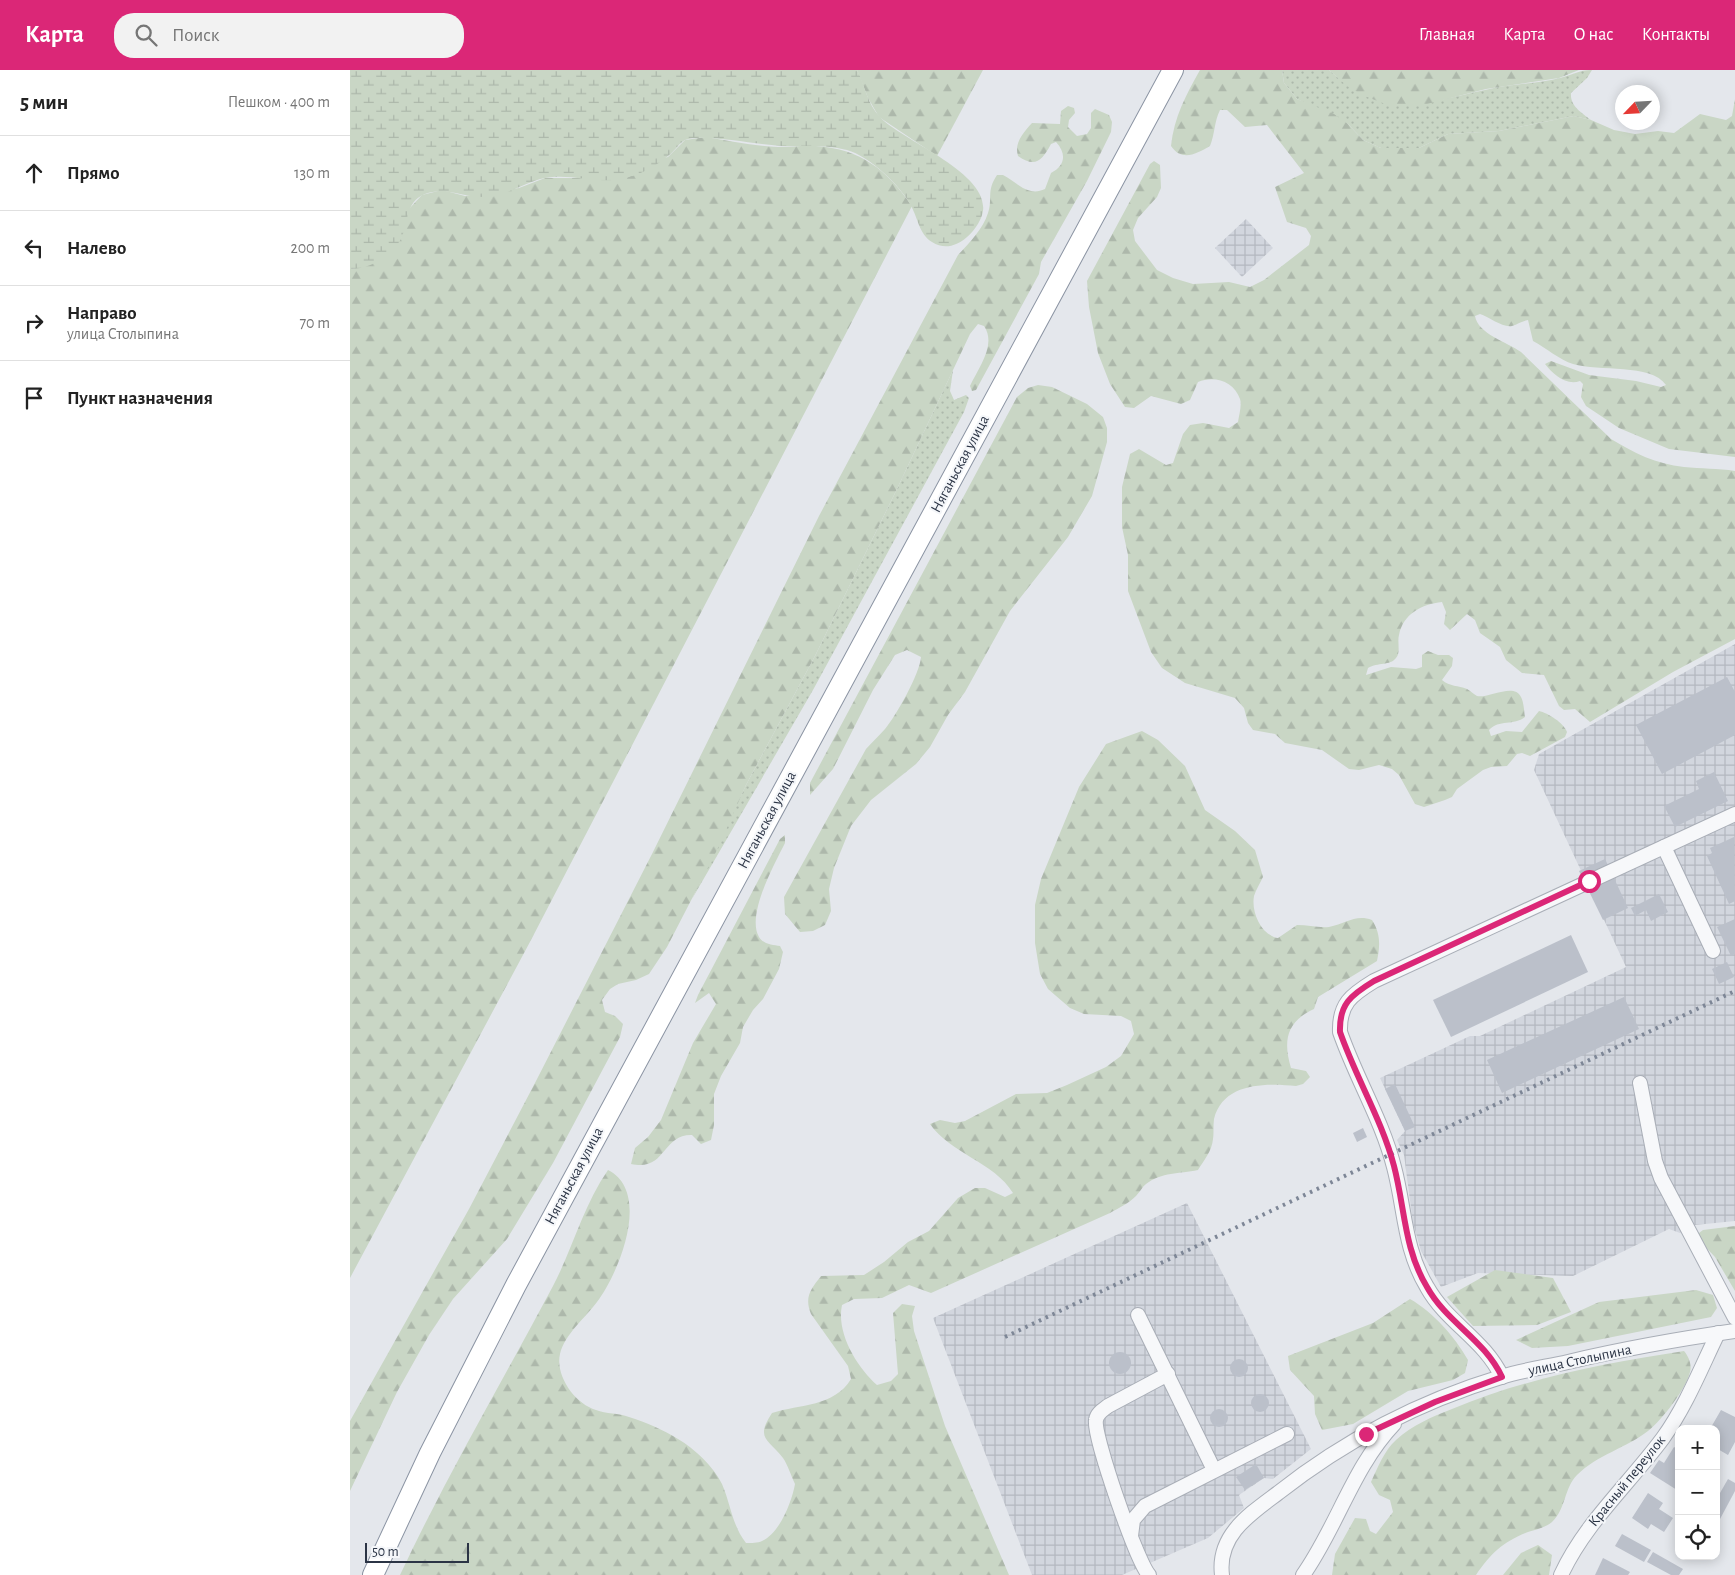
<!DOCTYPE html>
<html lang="ru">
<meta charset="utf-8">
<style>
body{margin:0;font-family:"Alegreya Sans",sans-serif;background:#f2f2f2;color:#222}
.controls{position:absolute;right:15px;bottom:15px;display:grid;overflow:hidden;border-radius:10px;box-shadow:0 2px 12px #0003}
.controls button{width:45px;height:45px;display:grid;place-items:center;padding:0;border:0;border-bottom:1px solid #e0e0e0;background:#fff;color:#222;font:25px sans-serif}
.compass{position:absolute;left:1265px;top:15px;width:45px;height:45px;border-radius:50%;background:#fff;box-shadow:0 2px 12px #0003;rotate:245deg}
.scale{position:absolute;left:15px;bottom:12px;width:104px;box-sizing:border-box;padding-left:5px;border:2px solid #2b3445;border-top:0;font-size:14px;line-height:18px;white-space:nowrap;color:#2b3445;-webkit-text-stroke:4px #f4f6f9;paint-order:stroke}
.stop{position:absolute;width:15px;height:15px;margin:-11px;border:4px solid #db2777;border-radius:50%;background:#fff}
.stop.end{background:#db2777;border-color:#fff;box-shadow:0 1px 5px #0008}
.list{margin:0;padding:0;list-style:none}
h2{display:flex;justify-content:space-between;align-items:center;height:65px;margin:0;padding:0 20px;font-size:21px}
h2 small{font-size:16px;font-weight:400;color:#767676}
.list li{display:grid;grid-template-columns:32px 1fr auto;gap:15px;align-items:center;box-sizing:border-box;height:75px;padding:0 20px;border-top:1px solid #e0e0e0}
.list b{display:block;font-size:19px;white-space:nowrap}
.list p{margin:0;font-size:16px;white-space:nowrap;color:#767676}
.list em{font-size:16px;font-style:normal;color:#767676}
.icon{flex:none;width:28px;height:28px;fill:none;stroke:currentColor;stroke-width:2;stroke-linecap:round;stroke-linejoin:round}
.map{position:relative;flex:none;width:1385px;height:1505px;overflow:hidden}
header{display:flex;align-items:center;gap:30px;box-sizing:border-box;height:70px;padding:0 25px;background:#db2777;color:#fff}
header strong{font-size:24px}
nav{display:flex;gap:28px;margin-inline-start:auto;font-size:18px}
.search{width:350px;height:45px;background:#f2f2f2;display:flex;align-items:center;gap:12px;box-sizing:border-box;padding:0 18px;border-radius:20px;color:#767676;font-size:19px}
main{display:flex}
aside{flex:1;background:#fff}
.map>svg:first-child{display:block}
</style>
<header>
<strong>Карта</strong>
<div class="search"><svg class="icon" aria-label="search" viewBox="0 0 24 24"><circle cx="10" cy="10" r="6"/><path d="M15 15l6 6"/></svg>Поиск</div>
<nav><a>Главная</a><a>Карта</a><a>О нас</a><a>Контакты</a></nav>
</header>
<main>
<aside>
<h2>5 мин<small>Пешком · 400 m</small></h2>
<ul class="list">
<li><svg class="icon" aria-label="ahead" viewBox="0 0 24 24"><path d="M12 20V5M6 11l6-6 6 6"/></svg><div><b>Прямо</b></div><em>130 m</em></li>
<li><svg class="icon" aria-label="left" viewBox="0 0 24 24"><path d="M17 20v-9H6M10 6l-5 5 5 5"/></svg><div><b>Налево</b></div><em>200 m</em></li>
<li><svg class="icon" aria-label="right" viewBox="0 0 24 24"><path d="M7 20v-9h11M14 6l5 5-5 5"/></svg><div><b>Направо</b><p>улица Столыпина</p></div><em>70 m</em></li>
<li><svg class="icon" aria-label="arrive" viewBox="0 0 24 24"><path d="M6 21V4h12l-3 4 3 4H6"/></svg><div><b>Пункт назначения</b></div></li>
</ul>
</aside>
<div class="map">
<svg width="1385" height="1505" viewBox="0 0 1385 1505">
<defs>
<pattern id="industrial-grid" width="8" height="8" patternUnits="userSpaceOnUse" patternTransform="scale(1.25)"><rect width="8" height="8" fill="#d2d6de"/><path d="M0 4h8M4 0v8" fill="none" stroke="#b4b8c0"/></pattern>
<pattern id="grass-dots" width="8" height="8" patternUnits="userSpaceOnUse" patternTransform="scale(1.25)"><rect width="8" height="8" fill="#c9d6c5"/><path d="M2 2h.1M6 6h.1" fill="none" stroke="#adb8ab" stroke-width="1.8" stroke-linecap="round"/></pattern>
<pattern id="forest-firs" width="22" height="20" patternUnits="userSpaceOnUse" patternTransform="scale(1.25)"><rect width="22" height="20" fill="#c9d6c5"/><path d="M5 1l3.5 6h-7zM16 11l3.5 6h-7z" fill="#adb8ab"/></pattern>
<pattern id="wetland-marsh" width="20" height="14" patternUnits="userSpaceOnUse" patternTransform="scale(1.25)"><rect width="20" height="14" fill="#c9d6c5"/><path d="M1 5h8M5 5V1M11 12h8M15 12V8" fill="none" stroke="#adb8ab"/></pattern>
</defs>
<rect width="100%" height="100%" fill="#e4e7ec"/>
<g fill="url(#industrial-grid)">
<polygon points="896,149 923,178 892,207 865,178"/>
<polygon points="1385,574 1385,1151 1345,1155 1330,1163 1319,1159 1223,1206 1128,1203 1091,1217 1071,1181 1063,1153 1054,1085 1047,1070 1055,1061 1030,1008 1120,966 1130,966 1276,897 1184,700 1189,684"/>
<polygon points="837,1133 961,1379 923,1409 914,1408 889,1425 894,1438 858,1468 772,1505 682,1505 583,1248"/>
</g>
<g fill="url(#grass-dots)">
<path d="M932 0H979C1036 51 1068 34 1135 20 1159 14 1185 14 1210 8 1222 5 1229 0 1242 0L1237 8 1221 23C1220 36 1231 42 1241 50L1224 46 1149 61 1098 64 1069 78H1031L1013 70 998 54 947 29 934 13Z"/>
<polygon points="603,300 600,321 604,330 616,325 619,328 614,342 463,620 342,829 396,715 465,586 546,421"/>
</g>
<g fill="url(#forest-firs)">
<polygon points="507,0 633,0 587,86 529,47 518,28"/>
<path d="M850 0H932L934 13 947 29 984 44 998 54 1013 70 1031 78H1069L1098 64 1149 61 1224 46 1241 50 1264 60 1285 64 1308 61 1324 63 1350 44 1376 50 1382 46 1385 29V387L1319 379 1269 358 1236 336 1231 327 1233 314 1230 311C1216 316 1203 304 1195 294L1201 291 1239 305 1286 311 1311 317 1316 315C1301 293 1249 302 1223 294 1210 290 1196 278 1183 271L1178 250C1172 251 1168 254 1162 256 1153 258 1139 247 1130 244L1125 246C1128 264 1157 272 1171 282L1261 369C1284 383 1306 394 1334 397 1351 399 1368 398 1385 401V569L1323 602 1240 652 1225 639 1214 640 1209 636 1194 605 1172 603 1156 590 1150 577 1130 563 1125 550 1117 544 1100 560 1094 554 1096 542 1092 532C1072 534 1053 544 1049 565 1047 573 1051 582 1046 588 1040 596 1028 592 1018 598L1016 605 1041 597 1066 599 1072 597V585L1078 581 1088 585H1099L1103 588 1102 596 1092 610C1100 617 1108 615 1117 619 1121 621 1123 624 1127 626 1138 629 1164 612 1171 627 1174 633 1174 641 1175 647 1164 656 1149 649 1139 660L1141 666 1156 661 1172 662 1189 641C1198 643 1214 653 1217 662L1215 667 1180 686 1172 683 1167 684 1157 696 1141 697 1133 700 1107 719 1102 727 1095 730 1074 737 1065 734 1049 705 1042 699 1029 695 1009 700 999 699 972 680 935 673 925 664 903 660 898 653 894 638 885 628 835 613 812 598 801 582 778 521V485L772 457V417L780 384 789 379 816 395 823 393 833 364 840 355 853 353 879 358 888 352C889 345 892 335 890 329 884 311 864 305 848 312L840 330 831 334 801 326 784 338 775 337 760 314 748 283 739 237 737 211 800 94 804 91 810 95 811 118 807 127 788 148 783 160 785 171 807 200 823 208 843 214 879 212 900 217 914 210 959 175 961 166 956 158 937 152 925 117 954 103 917 55 895 57 877 40H870C864 52 865 64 860 76 846 84 832 92 821 76 824 47 836 25 850 0Z"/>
<polygon points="979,0 1229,0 1209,8 1136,19 1073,35 1038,35 1012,25 996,15"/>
<path d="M718 36 724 38 725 43 719 50 718 57 727 66 737 64 741 58V43L745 39 759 45 762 52 761 62 737 111 691 192 689 204 626 320 622 321 620 316C628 298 647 275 634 256L628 254 620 264 546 421 465 586 396 715 367 780 317 877 299 904 286 910 268 914 260 919 252 930 255 942 265 946 273 954 270 967 203 1093 157 1169 103 1229 79 1265 47 1322 0 1421V1351L119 1139 186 1011 302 784 469 446 608 185C619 173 633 159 638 143 643 129 636 121 647 105H653C668 113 678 127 695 119L701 103C715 96 717 84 706 72L701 74C692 91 685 98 668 86 664 73 673 63 682 53L710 54 711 41Z"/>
<path d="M356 67C380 71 404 76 428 77 441 77 453 75 466 76 511 79 537 100 562 136L181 870 0 1208V199H4L51 168 57 141 72 125 92 120 115 126 169 118 195 108H230L318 87 335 70Z"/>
<path d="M688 315 702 317 737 334 753 347 757 358V372L742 426 718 467 660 541 615 622 598 645 580 677 566 694 521 730 501 756 484 798 479 819 481 841 475 855 463 861 450 862 435 844 434 827 516 679C522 672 529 666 535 659 546 646 570 603 571 587L557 580 545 585 523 620 483 699 460 725V713L667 327 678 318Z"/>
<path d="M792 661 808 670 835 696 855 740 885 761 905 780 913 807C910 813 906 820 904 826 901 842 911 865 928 868L947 855C958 855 968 858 979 857 996 854 1005 844 1022 850 1031 864 1030 876 1027 891L968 927 964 939C936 952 933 971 941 998L956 1001 960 1007 953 1014 946 1016C917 1013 873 1012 864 1049 863 1056 864 1063 863 1069 862 1081 854 1090 848 1100 829 1104 812 1102 796 1114 792 1117 790 1122 786 1126 779 1133 769 1138 760 1143L581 1223 559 1215 532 1228 504 1229 492 1235C486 1263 507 1297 527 1315L541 1311 548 1304 543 1243 552 1234 565 1236 562 1246 564 1261 595 1356 659 1505H50C96 1407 152 1312 203 1216 223 1178 233 1136 258 1100 302 1122 269 1203 247 1232 236 1247 214 1265 210 1284 205 1306 225 1334 246 1340 256 1344 269 1343 279 1347 295 1352 314 1360 328 1369 345 1379 363 1396 372 1414 381 1435 382 1455 396 1473 401 1473 408 1473 412 1471 430 1463 442 1431 445 1414 441 1406 438 1395 433 1388 418 1369 405 1369 422 1343 450 1334 484 1337 501 1309L498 1296 461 1244C454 1227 461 1219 471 1206L514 1205 534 1192 558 1172 579 1161 608 1128 625 1118H635L655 1127 663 1123C644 1092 601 1084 580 1054L590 1050 605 1053 615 1051 666 1024 697 1023 717 1015 756 997 771 986 784 964 781 951 771 946 734 944 720 938 698 919 690 904 685 873V835L691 809 729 717 756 674Z"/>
<path d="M435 765V773C425 793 396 845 409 867 413 874 423 875 430 876L433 882 429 899 413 929 403 940 393 957 390 973 371 1006 364 1024V1055L361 1070 351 1074 342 1065C312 1064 316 1102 281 1094L285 1078 298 1067 311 1050 343 973 366 934 359 923 345 933 348 925 430 769Z"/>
<polygon points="1385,1156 1385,1221 1365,1187 1345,1166 1353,1160"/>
<polygon points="1145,1200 1203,1208 1221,1242 1187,1255 1123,1256 1097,1227"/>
<polygon points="1346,1220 1363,1225 1367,1238 1361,1247 1218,1276 1182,1278 1166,1270 1249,1232"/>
<path d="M1060 1229C1083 1242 1105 1267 1118 1290L1115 1303 1103 1310 1058 1321 1003 1354 972 1360 965 1344 964 1326 940 1300 938 1286 1023 1253Z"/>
<path d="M1334 1281C1339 1287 1342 1295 1340 1302 1336 1319 1312 1350 1298 1361 1276 1378 1247 1385 1227 1405 1214 1418 1216 1439 1202 1452 1197 1457 1185 1460 1178 1462 1153 1472 1141 1483 1126 1505H982L985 1484 1005 1448 1016 1449 1020 1461 1026 1464 1043 1442 1040 1430 1029 1425 1021 1412C1028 1397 1034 1381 1046 1370 1062 1355 1082 1347 1102 1339 1176 1308 1256 1293 1334 1281Z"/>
<polygon points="1188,1475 1202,1485 1199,1505 1153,1505 1171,1483"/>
</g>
<path fill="url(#wetland-marsh)" d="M0 0H507C515 15 517 34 530 47 553 72 649 106 631 148 623 166 602 185 582 172 569 164 568 148 561 136 551 116 519 86 497 80 479 75 459 76 440 76 415 77 353 62 335 70 329 73 324 82 318 86 305 97 288 106 271 109 247 114 220 103 195 108 175 112 156 126 136 127 114 128 95 116 75 124 54 133 59 153 51 169 42 186 20 199 0 199Z"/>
<g fill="#bbc0ca">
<polygon points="1377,607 1385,622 1385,665 1312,704 1286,655"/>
<polygon points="1364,702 1378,731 1325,757 1314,736 1349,719 1346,711"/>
<polygon points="1384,767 1385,831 1379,834 1357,786 1362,783 1360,778"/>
<polygon points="1255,789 1278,838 1253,850 1229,801"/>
<polygon points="1309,824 1318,842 1301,851 1296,840 1285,846 1281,838"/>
<polygon points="1385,849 1385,884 1381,886 1367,857"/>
<polygon points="1221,865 1238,902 1101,967 1083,930"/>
<polygon points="1377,892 1384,907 1369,914 1362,899"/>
<polygon points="1274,927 1289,959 1152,1023 1137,990"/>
<polygon points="1045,1014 1065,1057 1055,1061 1035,1019"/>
<polygon points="1013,1058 1017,1067 1007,1072 1003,1063"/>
<circle cx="770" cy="1293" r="11"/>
<circle cx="889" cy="1298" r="9"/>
<circle cx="910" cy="1333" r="9"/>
<circle cx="869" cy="1348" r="9"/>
<polygon points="1371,1340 1385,1347 1385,1372 1378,1385 1366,1378 1366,1359 1360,1359"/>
<polygon points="1324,1377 1329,1380 1327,1420 1300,1403 1309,1390 1314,1393"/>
<polygon points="906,1394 914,1408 895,1420 886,1407"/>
<polygon points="1378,1409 1385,1413 1385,1421 1370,1449 1366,1447 1366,1430"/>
<polygon points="1298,1423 1313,1433 1309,1439 1323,1448 1314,1462 1301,1454 1298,1459 1282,1448"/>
<polygon points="1272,1464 1301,1480 1294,1492 1265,1476"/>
<polygon points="1303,1482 1333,1499 1329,1505 1321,1505 1297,1492"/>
<polygon points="1253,1488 1280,1502 1278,1505 1245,1505"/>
</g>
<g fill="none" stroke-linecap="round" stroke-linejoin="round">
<defs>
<g id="minor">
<polyline points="1314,777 1363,881"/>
<polyline points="1290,1013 1305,1091 1311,1108 1385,1248"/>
<polyline points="788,1245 864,1400"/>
<path d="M1152 1307C1134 1269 1097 1253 1077 1217 1054 1179 1055 1138 1044 1097 1032 1050 1006 1008 990 962 989 934 1001 925 1024 911L1385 744"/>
<polyline points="781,1466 783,1450 795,1436 937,1364"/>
<path d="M799 1505C787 1492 743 1366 746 1350 747 1343 753 1340 758 1336L818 1304"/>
<path d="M872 1505C867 1465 900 1444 928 1423 994 1371 1071 1331 1151 1307 1173 1300 1196 1297 1218 1292 1273 1279 1329 1269 1385 1261"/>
<path d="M953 1505C987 1457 1003 1397 1044 1354"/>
<path d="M1211 1505C1235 1453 1279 1414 1313 1368 1336 1336 1351 1298 1368 1263"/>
</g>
<polyline id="highway" points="23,1505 80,1383 166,1215 823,0"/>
</defs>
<use href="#minor" stroke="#a9aeb7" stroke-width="16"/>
<use href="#highway" stroke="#8b94a3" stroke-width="22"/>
<use href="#minor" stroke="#f7f8fa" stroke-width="14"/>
<use href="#highway" stroke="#fff" stroke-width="20"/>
<polyline stroke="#7d8696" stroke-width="4" stroke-dasharray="2.5 5" stroke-linecap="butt" points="655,1267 1385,921"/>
</g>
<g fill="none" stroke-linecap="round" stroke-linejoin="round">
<path stroke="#db2777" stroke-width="6" d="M1016 1364 1085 1332 1152 1307C1134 1269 1097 1253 1077 1217 1054 1179 1055 1138 1044 1096 1032 1050 1006 1008 990 962 989 934 1001 925 1024 911L1239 811"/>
</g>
<g text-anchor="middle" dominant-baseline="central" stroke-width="4" stroke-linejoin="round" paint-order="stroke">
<g font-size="15" fill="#2b3445" stroke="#f4f6f9">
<text transform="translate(610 394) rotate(-62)">Няганьская улица</text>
<text transform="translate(417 750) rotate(-62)">Няганьская улица</text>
<text transform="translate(224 1106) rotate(-62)">Няганьская улица</text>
<text transform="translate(1230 1290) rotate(-12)">улица Столыпина</text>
<text transform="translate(1277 1411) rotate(-51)">Красный переулок</text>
</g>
</g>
</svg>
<div class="controls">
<button>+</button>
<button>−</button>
<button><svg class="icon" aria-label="locate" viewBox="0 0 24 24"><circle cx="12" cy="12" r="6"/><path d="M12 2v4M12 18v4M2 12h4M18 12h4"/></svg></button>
</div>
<svg class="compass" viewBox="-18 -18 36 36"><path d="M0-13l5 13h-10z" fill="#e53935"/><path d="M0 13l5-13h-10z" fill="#767676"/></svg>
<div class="scale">50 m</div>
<div class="stop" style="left:1239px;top:811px"></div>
<div class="stop end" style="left:1016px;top:1364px"></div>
</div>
</main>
